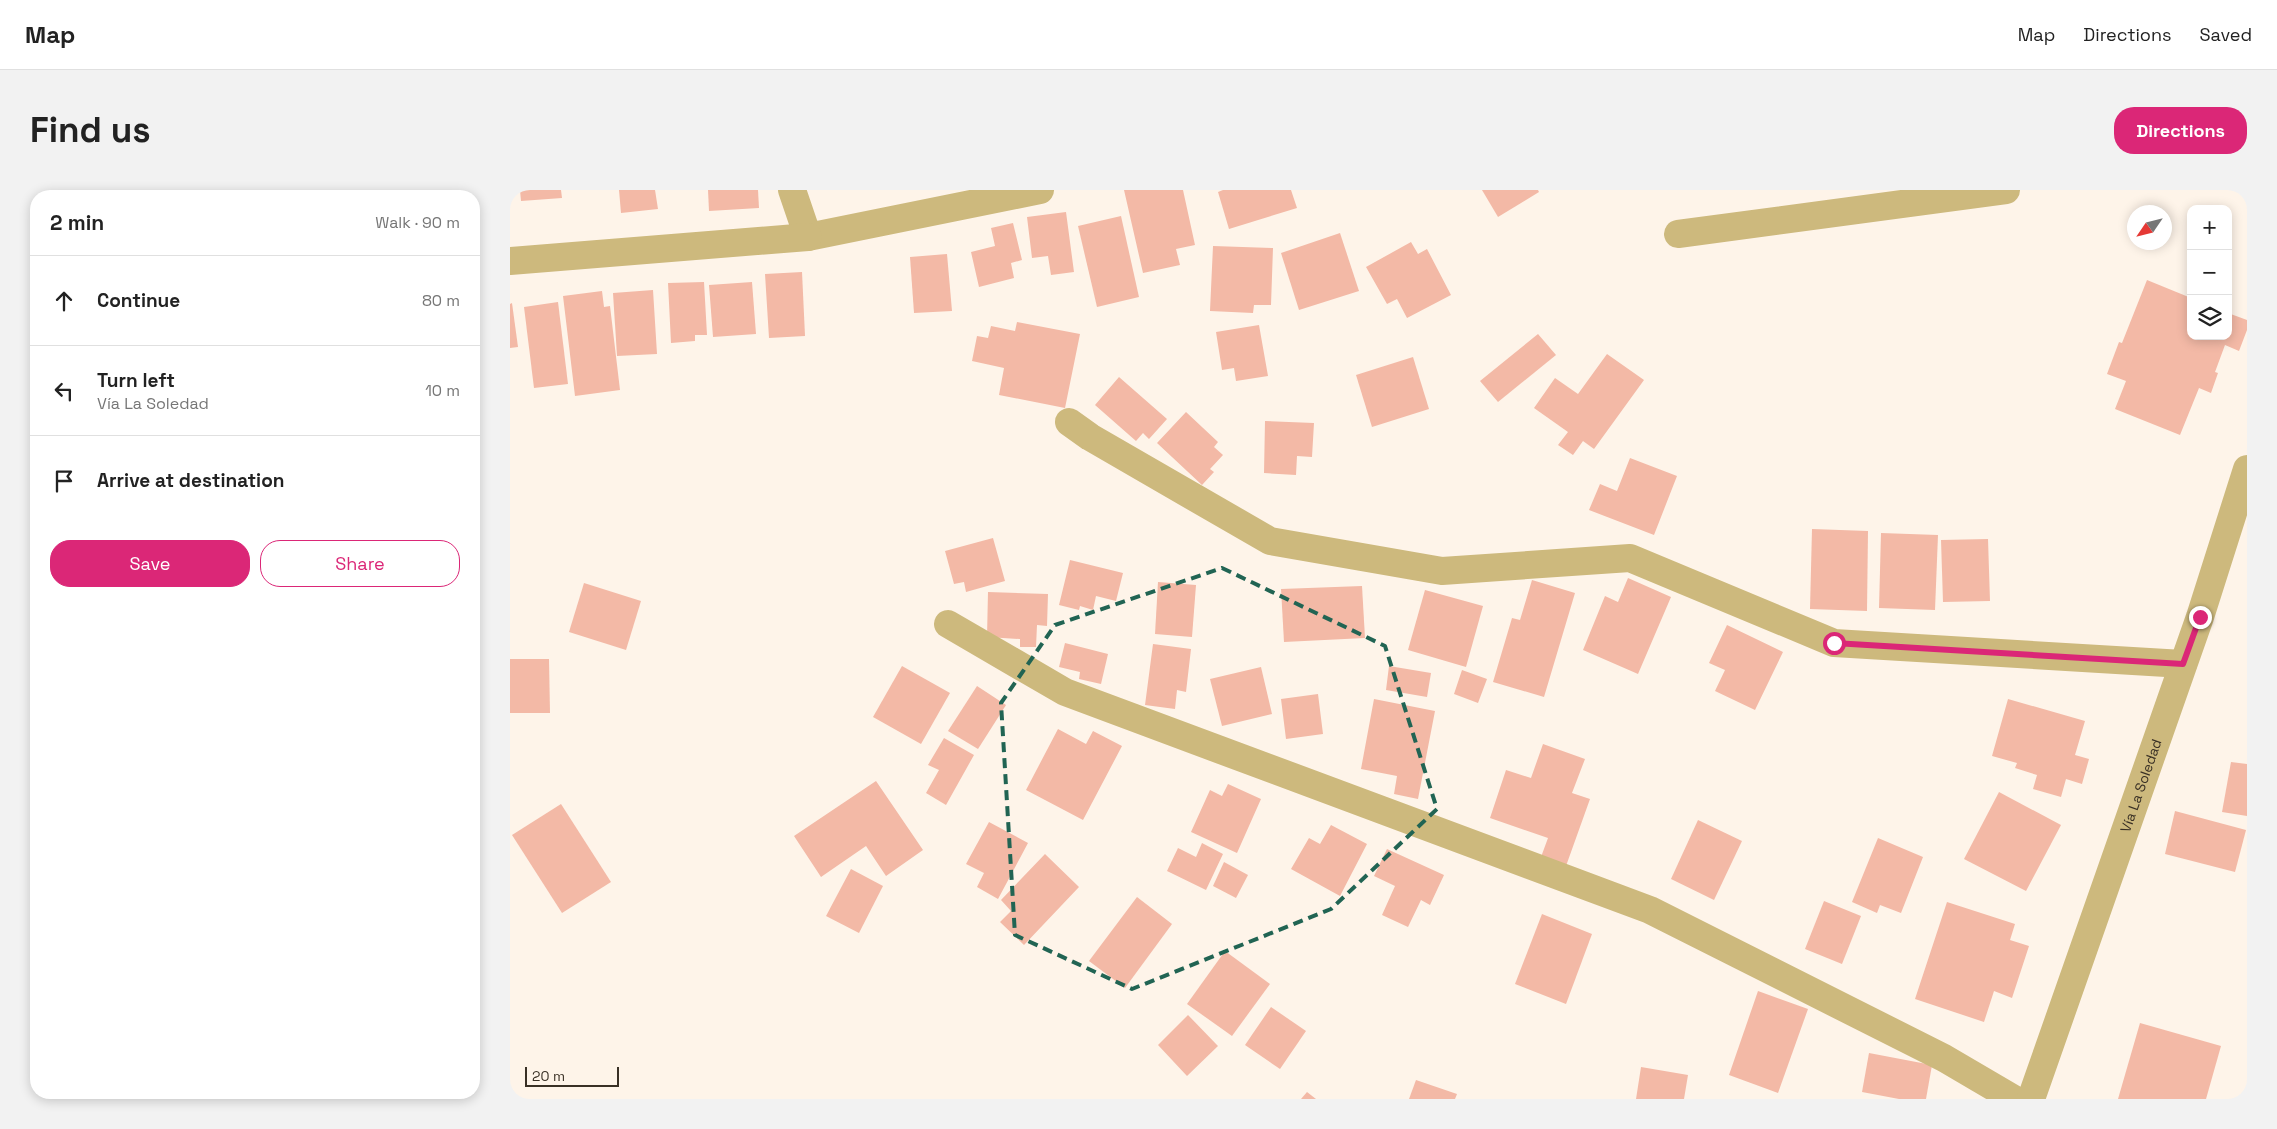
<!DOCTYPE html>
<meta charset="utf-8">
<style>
body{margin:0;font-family:"Space Grotesk",sans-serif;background:#f2f2f2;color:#222}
.controls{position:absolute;right:15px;top:15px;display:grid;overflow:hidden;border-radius:10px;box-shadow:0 2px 12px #0003}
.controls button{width:45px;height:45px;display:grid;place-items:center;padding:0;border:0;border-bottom:1px solid #e0e0e0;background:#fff;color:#222;font:25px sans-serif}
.compass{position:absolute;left:1617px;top:15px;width:45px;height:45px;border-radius:50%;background:#fff;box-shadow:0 2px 12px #0003;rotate:235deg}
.scale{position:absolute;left:15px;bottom:12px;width:94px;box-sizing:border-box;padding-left:5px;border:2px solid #393025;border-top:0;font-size:14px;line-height:18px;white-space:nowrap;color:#393025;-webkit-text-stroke:4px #fef4e9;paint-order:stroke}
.stop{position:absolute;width:15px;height:15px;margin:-11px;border:4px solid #db2777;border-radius:50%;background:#fff}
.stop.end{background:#db2777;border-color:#fff;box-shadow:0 1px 5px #0008}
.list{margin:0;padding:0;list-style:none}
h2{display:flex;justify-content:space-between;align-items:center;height:65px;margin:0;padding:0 20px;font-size:21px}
h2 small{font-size:16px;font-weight:400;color:#767676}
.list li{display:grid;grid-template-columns:32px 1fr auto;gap:15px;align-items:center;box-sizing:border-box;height:90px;padding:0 20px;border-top:1px solid #e0e0e0}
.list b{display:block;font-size:19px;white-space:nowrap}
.list p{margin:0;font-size:16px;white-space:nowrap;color:#767676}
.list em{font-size:16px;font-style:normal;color:#767676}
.actions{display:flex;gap:10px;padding:15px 20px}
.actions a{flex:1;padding:11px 0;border:1px solid #db2777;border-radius:20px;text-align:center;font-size:18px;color:#db2777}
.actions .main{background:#db2777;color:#fff}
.icon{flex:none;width:28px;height:28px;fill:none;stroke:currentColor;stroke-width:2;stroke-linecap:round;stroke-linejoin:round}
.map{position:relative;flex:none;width:1737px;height:909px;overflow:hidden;border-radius:20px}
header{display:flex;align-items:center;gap:30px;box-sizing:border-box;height:70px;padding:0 25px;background:#fff;border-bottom:1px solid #e0e0e0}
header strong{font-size:24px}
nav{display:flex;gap:28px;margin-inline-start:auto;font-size:18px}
.intro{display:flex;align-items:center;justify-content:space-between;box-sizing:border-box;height:120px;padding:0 30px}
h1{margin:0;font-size:35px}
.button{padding:12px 22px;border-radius:20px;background:#db2777;color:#fff;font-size:18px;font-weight:700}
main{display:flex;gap:30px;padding:0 30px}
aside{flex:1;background:#fff;border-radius:20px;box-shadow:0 2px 12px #0003}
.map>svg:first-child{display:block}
</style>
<header>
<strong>Map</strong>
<nav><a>Map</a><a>Directions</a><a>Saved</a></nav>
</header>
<div class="intro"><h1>Find us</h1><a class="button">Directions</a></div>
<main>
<aside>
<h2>2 min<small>Walk · 90 m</small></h2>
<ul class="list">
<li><svg class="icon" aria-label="ahead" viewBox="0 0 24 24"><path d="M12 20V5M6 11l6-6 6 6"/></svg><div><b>Continue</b></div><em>80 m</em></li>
<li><svg class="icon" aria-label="left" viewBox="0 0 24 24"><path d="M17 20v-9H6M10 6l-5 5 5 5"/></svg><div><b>Turn left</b><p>Vía La Soledad</p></div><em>10 m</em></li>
<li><svg class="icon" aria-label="arrive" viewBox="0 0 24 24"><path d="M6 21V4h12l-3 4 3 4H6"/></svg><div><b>Arrive at destination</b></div></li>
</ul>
<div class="actions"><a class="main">Save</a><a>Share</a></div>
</aside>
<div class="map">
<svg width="1737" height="909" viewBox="0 0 1737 909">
<rect width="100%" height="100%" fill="#fef4e9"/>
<g fill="#f3b9a6">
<polygon points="10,0 51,0 52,8 11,11"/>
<polygon points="109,0 145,0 148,19 111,23"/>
<polygon points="198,0 248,0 249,18 199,21"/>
<polygon points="614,0 673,0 685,55 666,59 670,75 633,83"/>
<polygon points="713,0 781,0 787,18 719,39 708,2"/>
<polygon points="972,0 1028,0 1029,2 988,27"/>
<polygon points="556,22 564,82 541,85 538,66 522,68 517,27"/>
<polygon points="611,26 629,107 587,117 568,36"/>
<polygon points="503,33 512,70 501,73 504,88 469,97 461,62 485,56 481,38"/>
<polygon points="830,43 849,101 789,120 771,63"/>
<polygon points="901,52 908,64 917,59 941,105 897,128 887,109 877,114 856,77"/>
<polygon points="703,56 763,58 761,115 744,115 743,123 700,121"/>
<polygon points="437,64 442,121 404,123 400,67"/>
<polygon points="292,82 295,146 259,148 255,84"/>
<polygon points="1637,90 1681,108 1681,146 1718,146 1718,123 1737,130 1737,140 1729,161 1715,155 1705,182 1708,183 1701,203 1689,198 1670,245 1605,219 1616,191 1597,184 1609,152 1612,153"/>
<polygon points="194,92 197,145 185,145 185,151 161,153 158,93"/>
<polygon points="242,92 246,144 203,147 199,95"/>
<polygon points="143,100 147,164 107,166 103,103"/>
<polygon points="92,101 94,117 100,116 110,200 65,206 53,106"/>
<polygon points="48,112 58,194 24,198 14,117"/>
<polygon points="2,113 8,157 0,158 0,114"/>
<polygon points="507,132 570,144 555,218 489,205 494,178 462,171 467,146 478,148 481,136 505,141"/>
<polygon points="749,135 758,186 726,191 724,178 712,180 706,142"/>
<polygon points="1028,144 1046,165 988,212 970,191"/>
<polygon points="1097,164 1134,190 1084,259 1073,251 1063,265 1048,255 1058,242 1024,218 1045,188 1068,204"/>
<polygon points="903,167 919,219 862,237 846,185"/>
<polygon points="609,187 657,229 639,249 633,243 626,251 585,215"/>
<polygon points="676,222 708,252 704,257 713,265 700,279 704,282 692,295 647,253"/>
<polygon points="755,231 804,233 802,267 787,266 786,285 754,283"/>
<polygon points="1120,268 1167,286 1144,345 1079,320 1090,294 1107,301"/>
<polygon points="1302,339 1358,341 1357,421 1300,419"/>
<polygon points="1371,343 1428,345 1425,420 1369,418"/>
<polygon points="483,348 495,391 456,402 454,392 444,394 435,361"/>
<polygon points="1478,349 1480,411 1433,412 1431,350"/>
<polygon points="560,370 613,383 606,411 586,406 583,420 570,416 569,420 549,415"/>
<polygon points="1118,388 1161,407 1128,484 1073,460 1095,406 1108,412"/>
<polygon points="1022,390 1065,403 1034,507 983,492 1002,428 1010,430"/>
<polygon points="648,392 686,395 682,447 645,444"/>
<polygon points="74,393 131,411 116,460 59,442"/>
<polygon points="852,396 855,448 774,452 771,399"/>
<polygon points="915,400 973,416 956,477 898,460"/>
<polygon points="478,402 538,404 537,436 527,435 526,457 510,457 510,449 477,447"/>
<polygon points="1217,435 1273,462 1245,520 1205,501 1215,480 1199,473"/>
<polygon points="555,453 598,464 591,494 569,489 570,482 549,477"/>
<polygon points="643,454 681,459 676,502 667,500 665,519 635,515"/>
<polygon points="0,469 39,469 40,523 0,523"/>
<polygon points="392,476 440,503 411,554 363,527"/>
<polygon points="879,476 921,483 917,507 876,500"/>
<polygon points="751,477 762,524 712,536 700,489"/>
<polygon points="952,480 977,489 968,513 944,504"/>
<polygon points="467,496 496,515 468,559 438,541"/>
<polygon points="808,504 813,544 776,549 771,509"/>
<polygon points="864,509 925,521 908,609 884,604 887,586 851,579"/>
<polygon points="1498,509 1575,531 1565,565 1579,569 1572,594 1556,589 1551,607 1523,599 1527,585 1505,578 1507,573 1482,566"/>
<polygon points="548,539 576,554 583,541 612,556 573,630 516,600"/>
<polygon points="434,548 464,565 436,615 416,603 429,580 418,575"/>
<polygon points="1033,554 1075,569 1062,603 1080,609 1056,676 1031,667 1038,648 980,628 996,580 1021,588"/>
<polygon points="1721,572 1737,574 1737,626 1712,622"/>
<polygon points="366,591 413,660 376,686 356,656 311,687 284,646"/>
<polygon points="718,594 751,609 727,663 681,642 700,600 712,606"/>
<polygon points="1489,602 1551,635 1516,701 1454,669"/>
<polygon points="51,614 101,692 52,723 2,645"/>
<polygon points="1665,621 1736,640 1725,682 1655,664"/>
<polygon points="1188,630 1232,651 1204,710 1161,689"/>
<polygon points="479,632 518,653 488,709 467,697 474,683 456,674"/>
<polygon points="821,635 857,654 830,706 781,679 799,648 810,654"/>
<polygon points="1368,648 1413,667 1391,723 1370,715 1367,723 1342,712"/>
<polygon points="692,653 713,664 696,700 657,681 668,658 686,667"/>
<polygon points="877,659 934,685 920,715 911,710 898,737 872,725 885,696 864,686"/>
<polygon points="535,664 569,697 514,755 490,732 501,721 491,710"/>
<polygon points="714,672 738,685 726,708 703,696"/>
<polygon points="341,679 373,696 349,743 316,726"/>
<polygon points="627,707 662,734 615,798 579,771"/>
<polygon points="1314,711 1351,726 1332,774 1295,759"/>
<polygon points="1437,712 1505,734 1500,750 1519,756 1502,808 1484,801 1474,832 1405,809"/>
<polygon points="1032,724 1082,744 1056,814 1005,794"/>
<polygon points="715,761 760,794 722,846 677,814"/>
<polygon points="1248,801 1298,819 1268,903 1219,885"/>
<polygon points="761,817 796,841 770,879 735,855"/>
<polygon points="678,825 708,856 677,886 648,855"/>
<polygon points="1630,833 1711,856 1696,909 1608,909"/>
<polygon points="1359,863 1422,875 1416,909 1389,909 1352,902"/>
<polygon points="1131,877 1178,885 1174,909 1126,909"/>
<polygon points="906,890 947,904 945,909 899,909"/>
<polygon points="797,902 806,909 791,909"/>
</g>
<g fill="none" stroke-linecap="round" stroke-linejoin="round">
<g stroke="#cdb97d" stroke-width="28">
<polyline points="282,0 298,47 530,0"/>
<polyline points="1168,44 1496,0"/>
<polyline points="0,71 298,47"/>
<polyline points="559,232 580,247 760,351 932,381 1120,368 1324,453 1673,474"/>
<polyline points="438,434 555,502 1140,720 1434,868 1504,909"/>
<path id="s1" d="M1521 909 1690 427 1737 279"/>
</g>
</g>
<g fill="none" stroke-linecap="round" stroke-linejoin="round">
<polyline stroke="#db2777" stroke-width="6" points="1324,453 1673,474 1690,427"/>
</g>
<path fill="none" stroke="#216453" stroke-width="4" stroke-dasharray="10 6" stroke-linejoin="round" d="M712 378 875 456 927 619 821 719 622 799 505 745 491 513 545 435Z"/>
<g text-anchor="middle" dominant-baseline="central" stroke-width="4" stroke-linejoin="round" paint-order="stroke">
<g font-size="14" fill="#393025" stroke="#fef4e9">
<text stroke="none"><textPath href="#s1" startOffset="332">Vía La Soledad</textPath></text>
</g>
</g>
</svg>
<div class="controls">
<button>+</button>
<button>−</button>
<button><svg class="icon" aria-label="layers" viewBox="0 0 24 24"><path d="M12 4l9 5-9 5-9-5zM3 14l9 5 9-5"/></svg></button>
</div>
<svg class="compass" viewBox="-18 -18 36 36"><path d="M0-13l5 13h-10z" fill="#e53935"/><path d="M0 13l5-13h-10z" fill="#767676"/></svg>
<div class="scale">20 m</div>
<div class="stop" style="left:1324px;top:453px"></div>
<div class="stop end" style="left:1690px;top:427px"></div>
</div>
</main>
